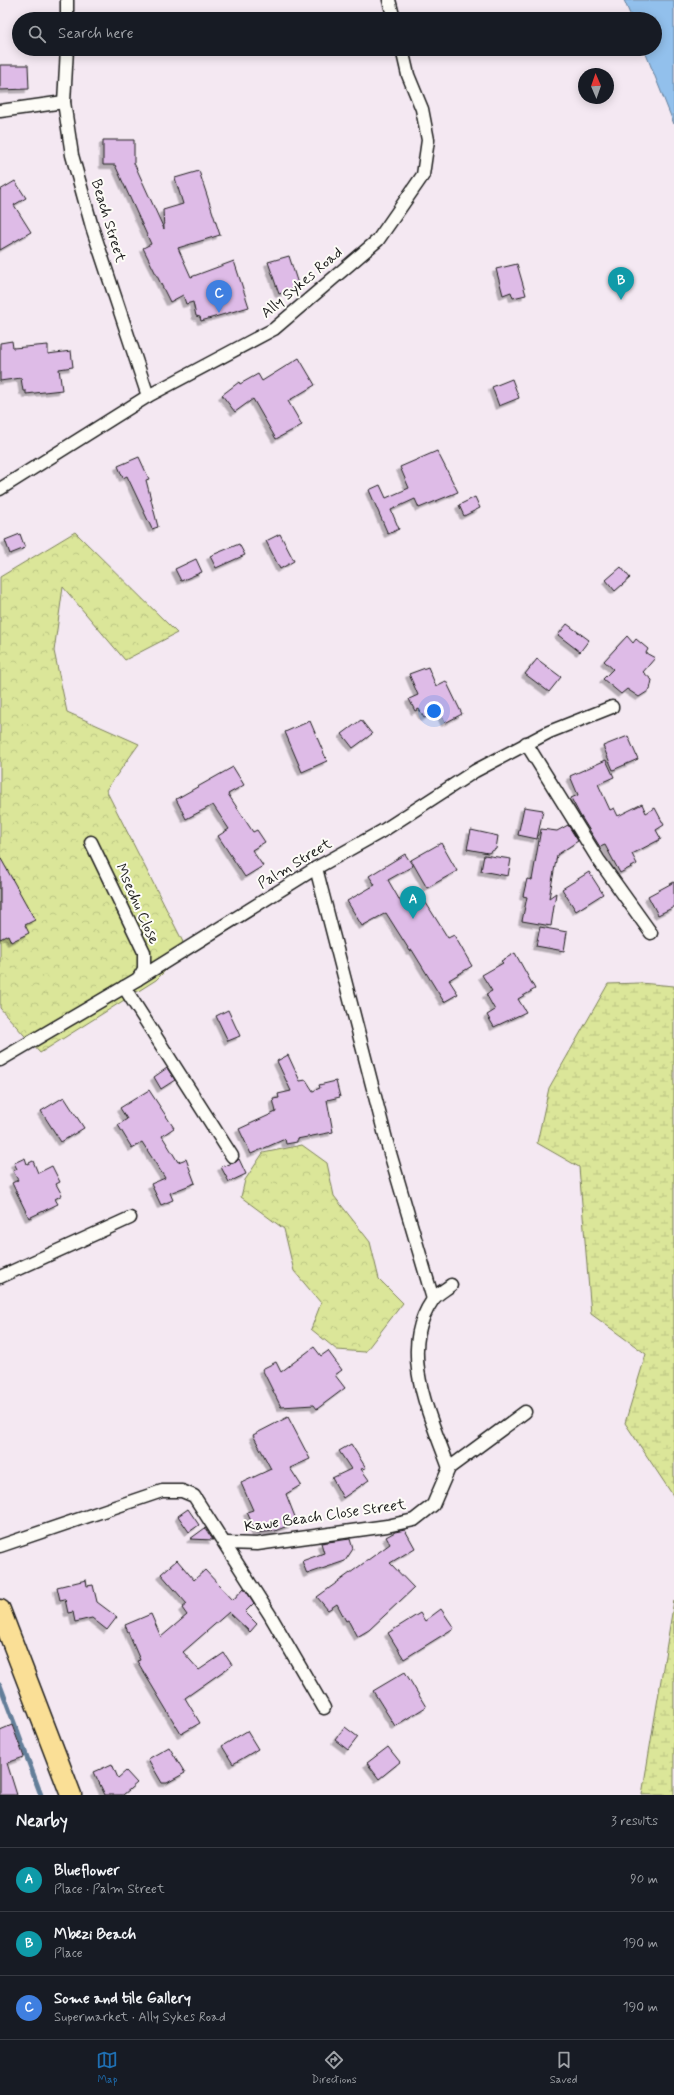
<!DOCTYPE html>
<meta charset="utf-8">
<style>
body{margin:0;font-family:Mynerve,sans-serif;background:#242831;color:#f1f3f6}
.compass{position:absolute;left:578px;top:68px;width:36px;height:36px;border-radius:50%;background:#171b24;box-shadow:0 2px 10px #0003;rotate:358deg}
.you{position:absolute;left:434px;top:711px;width:14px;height:14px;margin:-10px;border:3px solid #fff;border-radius:50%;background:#1a73e8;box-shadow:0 0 0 6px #1a73e833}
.badge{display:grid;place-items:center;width:26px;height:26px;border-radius:50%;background:#1f6fb2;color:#fff;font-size:13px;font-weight:700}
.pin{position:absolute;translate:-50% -33px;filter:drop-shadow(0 1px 2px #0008)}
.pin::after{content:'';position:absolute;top:21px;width:14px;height:12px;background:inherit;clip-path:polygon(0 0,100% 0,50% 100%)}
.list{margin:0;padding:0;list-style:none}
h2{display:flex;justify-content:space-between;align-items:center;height:52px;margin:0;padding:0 16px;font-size:17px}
h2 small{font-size:13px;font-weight:400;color:#9ea1a6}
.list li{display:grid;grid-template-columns:26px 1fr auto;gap:12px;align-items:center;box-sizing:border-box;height:64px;padding:0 16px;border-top:1px solid #363941}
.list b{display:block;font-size:15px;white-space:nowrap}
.list p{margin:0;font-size:13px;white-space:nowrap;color:#9ea1a6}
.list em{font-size:13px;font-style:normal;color:#9ea1a6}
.icon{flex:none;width:22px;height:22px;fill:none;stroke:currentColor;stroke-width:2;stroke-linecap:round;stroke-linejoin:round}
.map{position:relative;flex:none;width:674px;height:1795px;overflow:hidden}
.search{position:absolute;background:#171b24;box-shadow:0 2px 10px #0003;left:12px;right:12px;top:12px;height:44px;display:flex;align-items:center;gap:10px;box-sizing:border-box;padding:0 14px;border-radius:22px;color:#9ea1a6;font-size:15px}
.sheet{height:244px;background:#171b24}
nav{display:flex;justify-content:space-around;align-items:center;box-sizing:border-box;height:56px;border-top:1px solid #363941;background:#171b24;font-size:11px;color:#9ea1a6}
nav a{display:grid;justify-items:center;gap:2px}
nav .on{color:#1f6fb2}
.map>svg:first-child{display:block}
</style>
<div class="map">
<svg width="674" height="1795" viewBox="0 0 674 1795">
<defs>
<pattern id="forest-crowns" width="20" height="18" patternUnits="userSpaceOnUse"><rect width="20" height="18" fill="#dbe699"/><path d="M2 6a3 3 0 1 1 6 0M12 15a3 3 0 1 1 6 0" fill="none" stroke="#bbc583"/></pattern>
<pattern id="wetland-marsh" width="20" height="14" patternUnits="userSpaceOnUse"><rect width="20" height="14" fill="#dbe699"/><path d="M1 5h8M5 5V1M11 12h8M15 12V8" fill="none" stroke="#bbc583"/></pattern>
<filter id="shadow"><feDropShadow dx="-3.5" dy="3.5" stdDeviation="0" flood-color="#0004"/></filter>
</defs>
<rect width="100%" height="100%" fill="#f4e8f2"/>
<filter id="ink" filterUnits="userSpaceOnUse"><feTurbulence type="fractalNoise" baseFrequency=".025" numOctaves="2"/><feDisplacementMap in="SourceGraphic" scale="8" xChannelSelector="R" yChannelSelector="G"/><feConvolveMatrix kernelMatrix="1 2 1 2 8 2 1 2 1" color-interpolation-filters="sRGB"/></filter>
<g filter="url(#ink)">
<g fill="url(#forest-crowns)" stroke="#7c815a">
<polygon points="75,532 177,633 125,660 63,587 54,651 67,712 139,744 106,790 183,942 166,970 156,980 40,1053 0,1008 0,577"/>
<polygon points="302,1145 327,1163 334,1196 370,1242 379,1279 403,1303 365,1352 337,1350 311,1329 321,1303 294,1271 284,1229 241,1197 245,1180 263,1153"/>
</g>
<g fill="url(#wetland-marsh)" stroke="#7c815a">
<polygon points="640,983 674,986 674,1497 625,1423 646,1354 591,1314 579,1167 537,1143 549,1088 608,984"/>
<polygon points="674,1601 674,1795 642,1795"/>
</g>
<polygon fill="#92c0ec" stroke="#637e99" points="624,0 674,0 674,124 644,49 655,49 655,19 632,19"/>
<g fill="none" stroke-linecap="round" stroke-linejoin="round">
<polyline stroke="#637e99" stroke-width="5" points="0,1685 41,1795"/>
</g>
<g fill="#debbe7" stroke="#1c1c1c" filter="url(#shadow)">
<polygon points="0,65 28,65 29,89 0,90"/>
<polygon points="103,140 134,140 134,163 164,229 163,210 183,204 175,178 199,171 220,235 178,248 191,277 234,261 249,307 201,321 200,317 196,316 193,302 186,304 183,295 170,302 143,248 151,244 115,165 103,165"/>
<polygon points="15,181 26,198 14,205 31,232 0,250 0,190"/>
<polygon points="289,256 299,287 279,294 268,262"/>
<polygon points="517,264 526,295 513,298 511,292 503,295 496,269"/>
<polygon points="12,341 13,348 48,345 48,354 71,351 73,367 59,369 62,390 26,394 26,391 23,391 21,378 0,381 0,343"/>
<polygon points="299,358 315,385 288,401 302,425 276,439 253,399 235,412 222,395 239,382 240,384 258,374 262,381"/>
<polygon points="512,379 519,398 499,406 492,387"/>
<polygon points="437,451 458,492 419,508 415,499 391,510 399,529 388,534 369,490 380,485 386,498 409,488 400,467"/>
<polygon points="139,457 149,479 146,480 158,527 152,529 127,476 123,478 118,466"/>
<polygon points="475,497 480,508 464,516 459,505"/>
<polygon points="20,534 25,548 10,554 5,540"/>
<polygon points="280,534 294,561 280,569 266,541"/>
<polygon points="239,544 245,555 216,568 210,556"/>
<polygon points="196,559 202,572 181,581 175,569"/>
<polygon points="621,567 630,578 615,591 606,580"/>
<polygon points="567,624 589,640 580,652 558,635"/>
<polygon points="627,636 633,643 636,639 648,649 646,653 655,658 643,672 652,680 650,690 639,697 627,689 621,694 603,679 613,669 604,661"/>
<polygon points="537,659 561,677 549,692 525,674"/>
<polygon points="428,667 436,686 446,681 462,714 445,723 439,710 424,718 419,709 415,711 409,699 418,695 409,674"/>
<polygon points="361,720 372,734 353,748 342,734"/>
<polygon points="310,721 327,761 302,772 285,732"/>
<polygon points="628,736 638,759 613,770 603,746"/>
<polygon points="606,760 614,777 598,784 610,810 614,808 618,816 642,804 646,813 655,808 664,825 656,830 661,839 632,854 637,864 620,873 605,845 600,847 580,815 571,798 578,795 570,776"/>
<polygon points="233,767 244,785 228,794 253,832 257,830 265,842 252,850 263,866 245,877 218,836 229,829 213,805 186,819 176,799"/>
<polygon points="524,807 543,810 537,839 518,835"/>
<polygon points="568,825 578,841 557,855 549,898 556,893 551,926 522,921 527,897 523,896 527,879 532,880 541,829 557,831"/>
<polygon points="471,830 498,836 496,849 488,853 467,849"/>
<polygon points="441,843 457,871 427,888 411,860"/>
<polygon points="405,854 413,866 388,880 403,906 421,895 448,938 454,935 472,966 449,980 458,994 444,1002 412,950 410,951 386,913 362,926 347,901 375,885 369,876"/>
<polygon points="484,855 511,859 508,876 481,871"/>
<polygon points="0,857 35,920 25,925 29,933 11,942 8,935 0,939"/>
<polygon points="589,872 603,894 576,911 562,889"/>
<polygon points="674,882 674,907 658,915 648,896"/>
<polygon points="540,927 567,932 564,951 536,946"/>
<polygon points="515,953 535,989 518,999 526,1012 494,1027 487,1015 495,1010 486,994 492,991 482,975 503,963 501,961"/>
<polygon points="228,1010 240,1036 228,1041 216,1016"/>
<polygon points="288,1055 300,1081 306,1080 313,1091 320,1088 319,1085 336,1081 340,1097 327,1100 333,1132 297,1139 297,1142 286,1144 285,1139 251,1154 239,1129 276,1112 273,1099 279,1098 278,1094 291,1091 277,1061"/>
<polygon points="167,1068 175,1080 161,1089 154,1077"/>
<polygon points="149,1090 174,1128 162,1136 178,1162 186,1159 195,1183 170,1193 173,1200 161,1205 151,1184 165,1178 142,1142 132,1148 118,1125 127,1119 120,1108"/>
<polygon points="64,1097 84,1128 61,1142 41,1111"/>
<polygon points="25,1158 27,1164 33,1161 38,1173 52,1166 60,1182 56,1184 62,1195 55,1199 58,1204 29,1218 12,1183 18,1180 13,1171 17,1169 14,1163"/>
<polygon points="239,1159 246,1174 229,1182 221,1167 236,1162"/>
<polygon points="314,1347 321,1356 328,1351 342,1370 335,1375 345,1388 317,1409 314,1405 281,1407 262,1369 276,1362 281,1372"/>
<polygon points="288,1417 310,1459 290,1468 301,1485 286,1494 297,1522 275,1531 256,1533 247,1512 253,1510 241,1483 271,1469 253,1435"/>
<polygon points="351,1444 366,1468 361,1469 369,1480 343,1498 332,1478 351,1469 339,1451"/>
<polygon points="188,1509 199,1525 189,1532 178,1516"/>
<polygon points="205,1528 213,1540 190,1539"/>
<polygon points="405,1530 415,1548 390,1563 414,1588 369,1630 357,1637 348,1620 346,1621 337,1604 328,1610 317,1597 390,1544 386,1537 395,1532"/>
<polygon points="350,1539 353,1549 345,1561 307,1574 302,1561 324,1553 321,1543"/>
<polygon points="177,1560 194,1580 205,1570 233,1600 244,1588 254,1603 245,1612 257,1624 250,1632 229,1612 183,1652 199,1670 224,1653 232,1665 185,1698 200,1723 181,1734 137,1661 140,1660 125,1625 151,1614 161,1637 187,1615 182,1608 187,1604 161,1574"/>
<polygon points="86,1580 87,1586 93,1585 97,1602 117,1617 107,1630 92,1618 75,1622 73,1612 68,1613 65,1599 60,1600 57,1587"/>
<polygon points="441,1609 454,1628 404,1659 388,1633 420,1613 425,1621"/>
<polygon points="405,1672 426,1707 395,1726 373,1691"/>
<polygon points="12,1725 24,1757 7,1763 17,1795 0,1795 0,1730"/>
<polygon points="345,1727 358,1737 348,1750 335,1740"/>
<polygon points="247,1731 258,1749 233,1764 222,1746"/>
<polygon points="169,1747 185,1773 167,1783 162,1783 148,1759"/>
<polygon points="388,1747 400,1762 379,1779 367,1763"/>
<polygon points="112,1764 118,1778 126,1771 137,1783 123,1795 105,1795 94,1772"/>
</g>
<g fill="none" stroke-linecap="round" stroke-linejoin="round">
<defs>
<g id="minor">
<polyline points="67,0 67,19"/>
<polyline points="389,0 394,19"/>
<polyline points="67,49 64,102 72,155 92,227 148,396"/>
<polyline points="0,111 64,102"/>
<polyline points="0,489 148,396 274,329 378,240 423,175 428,140 422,109 408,75 402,49"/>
<polyline points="526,743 598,859 651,933"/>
<polyline points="91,842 144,952 144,969 138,979"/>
<polyline points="316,868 387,1143 433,1299"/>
<polyline points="124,987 232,1156"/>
<polyline points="0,1060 138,979 316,868 384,830 475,771 549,732 612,707"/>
<polyline points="0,1277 130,1218"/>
<path d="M449 1468C431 1417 397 1352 432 1301 436 1294 445 1290 451 1285"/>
<polyline points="226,1543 257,1544 387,1526 414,1520 433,1505 449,1468 525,1412"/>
<polyline points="0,1546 162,1491 182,1491 194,1496 270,1615 324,1708"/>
</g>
<polyline id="primary" points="0,1610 71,1795"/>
</defs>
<use href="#minor" stroke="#1c1c1c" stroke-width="15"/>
<use href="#primary" stroke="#1c1c1c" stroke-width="23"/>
<use href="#minor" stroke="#fdfcf7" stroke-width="12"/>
<use href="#primary" stroke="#fadf96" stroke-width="20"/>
</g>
</g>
<g text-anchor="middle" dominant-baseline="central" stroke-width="4" stroke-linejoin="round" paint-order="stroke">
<g font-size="15" fill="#1c1c1c" stroke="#fdfcf7">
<text transform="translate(108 221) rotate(73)">Beach Street</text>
<text transform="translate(302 283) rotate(-40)">Ally Sykes Road</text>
<text transform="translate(295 864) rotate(-31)">Palm Street</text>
<text transform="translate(137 904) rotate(66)">Msechu Close</text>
<text transform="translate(325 1516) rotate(-8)">Kawe Beach Close Street</text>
</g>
</g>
</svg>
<svg class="compass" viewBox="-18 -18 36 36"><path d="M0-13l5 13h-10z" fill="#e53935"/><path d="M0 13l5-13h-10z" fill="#9ea1a6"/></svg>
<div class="you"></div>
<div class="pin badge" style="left:413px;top:919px;background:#0f9aa8">A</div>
<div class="pin badge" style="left:621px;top:300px;background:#0f9aa8">B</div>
<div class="pin badge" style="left:219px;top:313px;background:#3f7fe0">C</div>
<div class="search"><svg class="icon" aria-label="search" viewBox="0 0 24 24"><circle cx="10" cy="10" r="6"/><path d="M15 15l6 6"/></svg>Search here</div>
</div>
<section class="sheet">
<h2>Nearby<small>3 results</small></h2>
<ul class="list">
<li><span class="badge" style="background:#0f9aa8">A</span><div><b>Blueflower</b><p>Place · Palm Street</p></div><em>90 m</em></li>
<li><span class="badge" style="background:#0f9aa8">B</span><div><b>Mbezi Beach</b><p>Place</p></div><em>190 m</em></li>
<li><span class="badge" style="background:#3f7fe0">C</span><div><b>Some and tile Gallery</b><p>Supermarket · Ally Sykes Road</p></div><em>190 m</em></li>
</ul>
</section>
<nav>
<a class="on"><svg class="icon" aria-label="map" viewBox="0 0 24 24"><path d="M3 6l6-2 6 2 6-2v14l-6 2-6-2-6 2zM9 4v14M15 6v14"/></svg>Map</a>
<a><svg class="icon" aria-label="directions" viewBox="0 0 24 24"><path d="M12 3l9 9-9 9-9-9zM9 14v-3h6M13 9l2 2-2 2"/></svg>Directions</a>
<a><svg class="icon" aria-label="saved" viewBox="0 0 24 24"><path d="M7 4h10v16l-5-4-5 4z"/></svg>Saved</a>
</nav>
